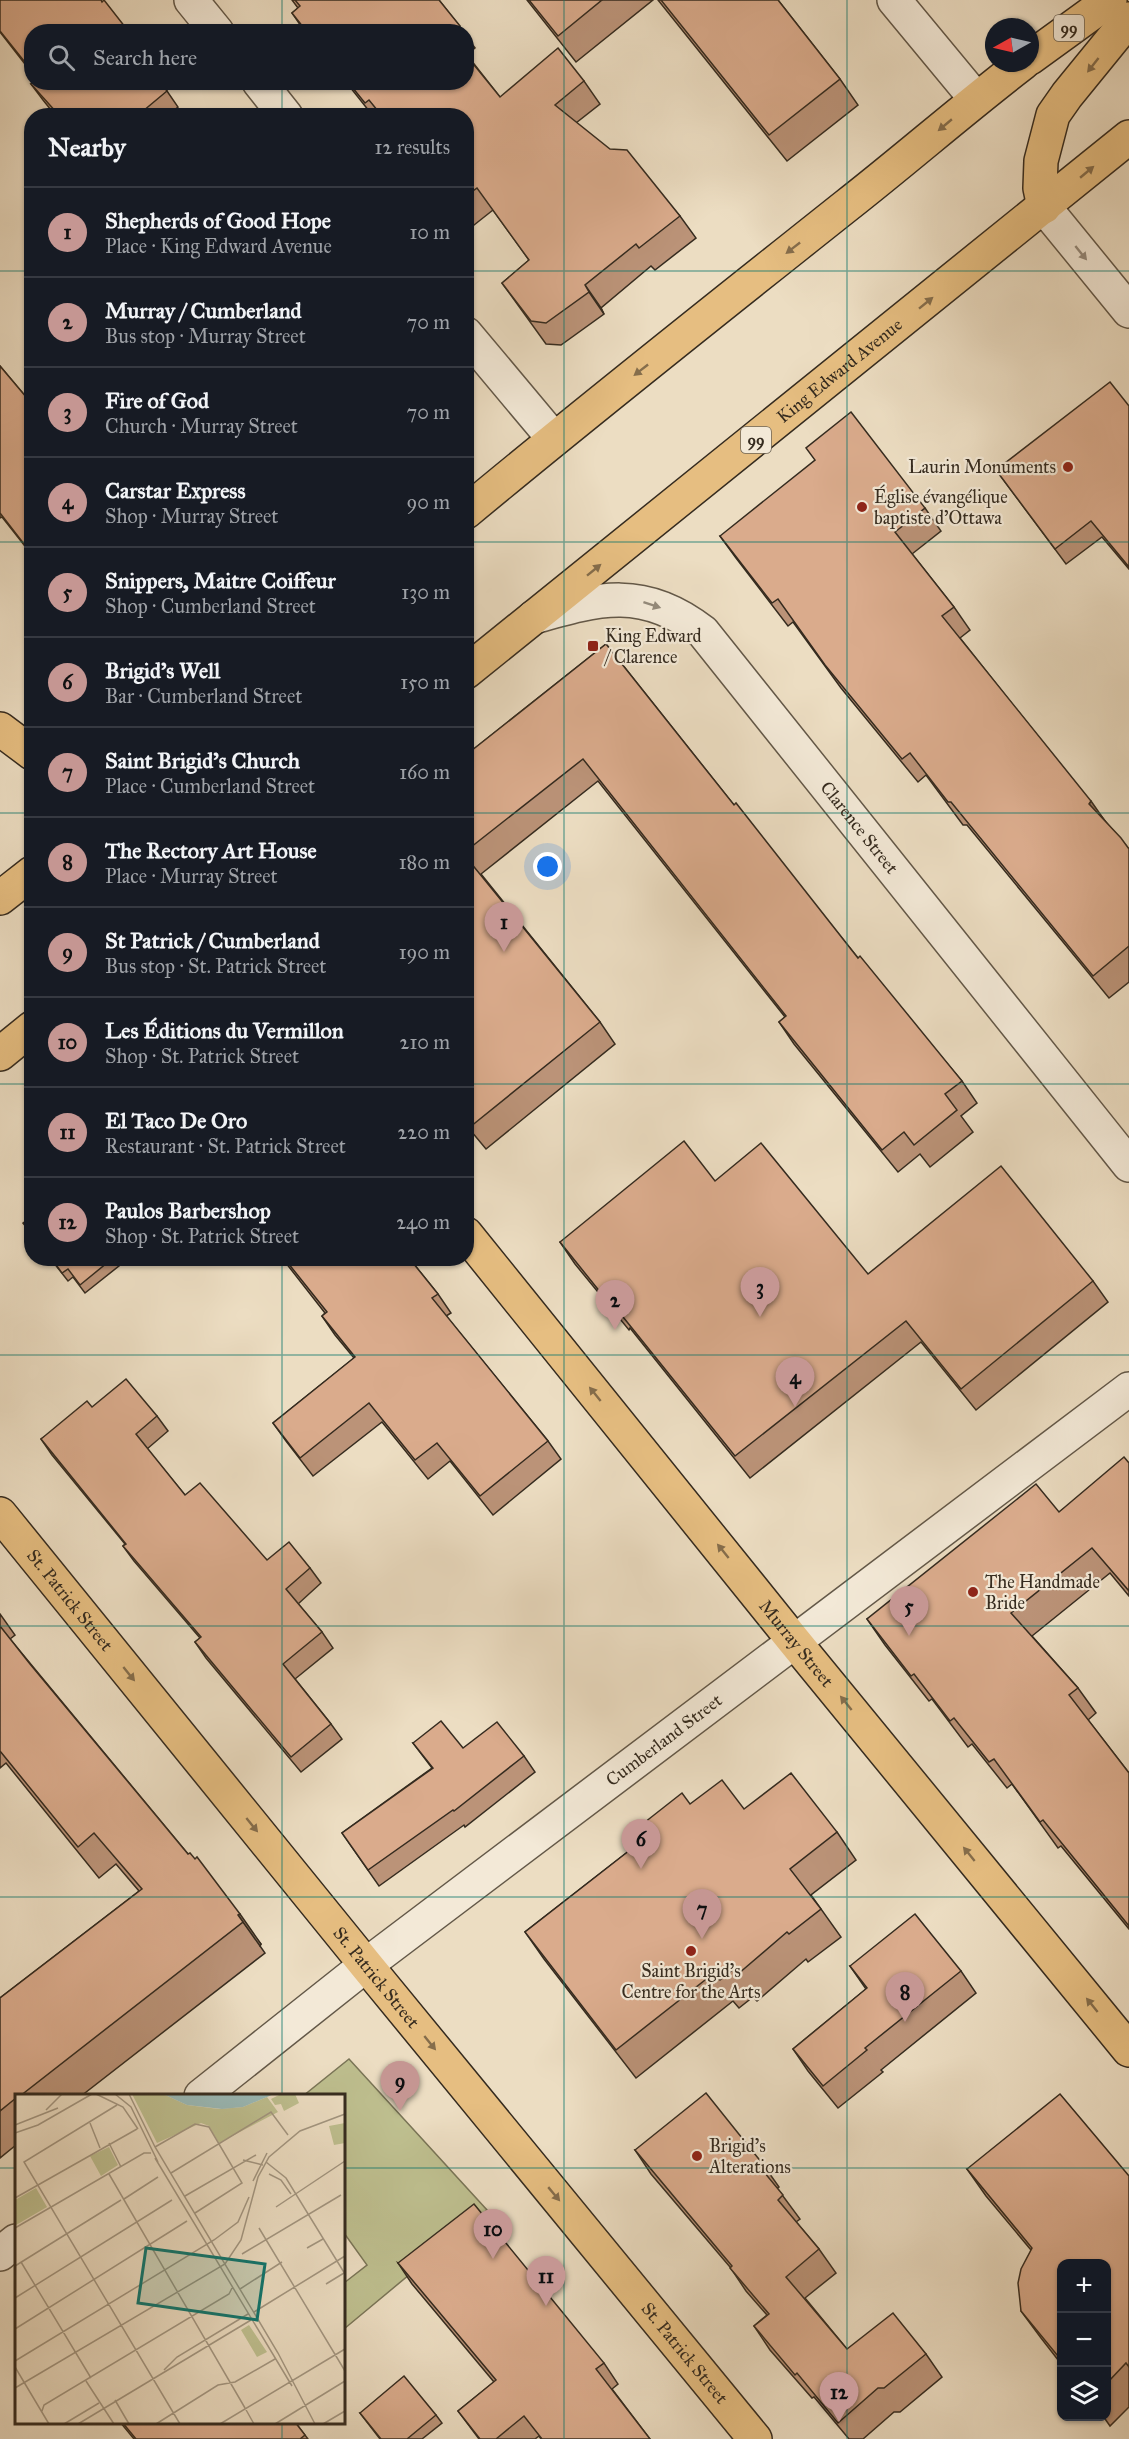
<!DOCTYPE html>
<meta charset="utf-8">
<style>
body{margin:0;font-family:"IM FELL Great Primer",serif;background:#242831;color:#f1f3f6}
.controls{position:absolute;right:18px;bottom:18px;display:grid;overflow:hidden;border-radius:12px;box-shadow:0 2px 4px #0004}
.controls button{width:54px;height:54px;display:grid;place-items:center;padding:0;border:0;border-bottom:2px solid #363941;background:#171b24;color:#f1f3f6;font:30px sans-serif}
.compass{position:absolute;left:985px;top:18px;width:54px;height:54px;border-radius:50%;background:#171b24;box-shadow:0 2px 4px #0004;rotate:262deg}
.you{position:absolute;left:548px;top:867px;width:21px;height:21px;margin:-15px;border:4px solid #fff;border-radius:50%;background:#1a73e8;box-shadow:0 0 0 9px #1a73e833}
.badge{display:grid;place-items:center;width:39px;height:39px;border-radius:50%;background:#c59692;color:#111;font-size:20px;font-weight:700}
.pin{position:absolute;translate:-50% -50px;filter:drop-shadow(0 2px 3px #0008)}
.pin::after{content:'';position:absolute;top:32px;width:21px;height:18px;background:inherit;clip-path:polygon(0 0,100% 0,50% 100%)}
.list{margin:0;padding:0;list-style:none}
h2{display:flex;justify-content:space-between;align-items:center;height:78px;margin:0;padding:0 24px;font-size:26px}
h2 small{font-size:20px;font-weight:400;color:#9ea1a6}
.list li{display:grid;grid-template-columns:39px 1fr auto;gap:18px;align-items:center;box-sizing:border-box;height:90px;padding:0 24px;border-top:2px solid #363941}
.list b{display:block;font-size:22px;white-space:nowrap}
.list p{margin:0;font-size:20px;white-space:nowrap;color:#9ea1a6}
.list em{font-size:20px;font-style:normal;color:#9ea1a6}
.icon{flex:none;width:33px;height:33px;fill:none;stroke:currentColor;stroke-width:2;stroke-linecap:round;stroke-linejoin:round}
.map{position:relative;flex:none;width:1129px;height:2439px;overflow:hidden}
.search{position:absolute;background:#171b24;box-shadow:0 2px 4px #0004;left:24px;top:24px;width:450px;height:66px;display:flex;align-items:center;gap:15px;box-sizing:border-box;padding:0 21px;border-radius:24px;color:#9ea1a6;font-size:22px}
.panel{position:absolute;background:#171b24;box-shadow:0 2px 4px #0004;left:24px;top:108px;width:450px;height:1158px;border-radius:24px}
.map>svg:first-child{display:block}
</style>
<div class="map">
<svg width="1129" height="2439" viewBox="0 0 1129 2439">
<rect width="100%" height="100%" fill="#ecddc2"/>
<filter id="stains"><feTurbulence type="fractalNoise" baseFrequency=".00333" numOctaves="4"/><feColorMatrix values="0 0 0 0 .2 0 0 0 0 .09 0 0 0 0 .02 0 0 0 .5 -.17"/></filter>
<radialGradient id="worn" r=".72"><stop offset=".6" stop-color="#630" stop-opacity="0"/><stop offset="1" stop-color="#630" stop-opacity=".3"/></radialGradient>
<polygon fill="#bebf8f" stroke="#7a7557" stroke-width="1.5" points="349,2059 487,2210 344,2329 344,2283 367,2265 344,2233 344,2096 303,2096"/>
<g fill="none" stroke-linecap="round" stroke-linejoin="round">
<defs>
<g id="minor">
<polyline points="191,0 217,32"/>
<polyline points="894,0 976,99"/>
<polyline points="259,82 286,116"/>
<polyline points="1044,207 1129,311"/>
<polyline points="466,334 554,439"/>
<path id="s1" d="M534 617C599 598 644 586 703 632L1129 1165"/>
<path id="s2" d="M201 2096 366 1965 1129 1389"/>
<polyline points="0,2254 16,2241"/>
</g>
<g id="major">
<polyline points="1030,58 1110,0"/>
<polyline points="1044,207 1040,188 1041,161 1053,115 1067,95 1129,19"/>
<path d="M466 512C591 408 719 307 846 206 906 159 963 109 1023 63"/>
<path id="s3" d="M466 672 1129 137"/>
<polyline points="0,729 32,753"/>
<polyline points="0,898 32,873"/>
<polyline points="0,1054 32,1028"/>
<path id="s4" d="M466 1234 794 1641 1129 2050"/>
<path id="s5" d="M0 1514 366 1965 755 2439"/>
</g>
</defs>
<use href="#minor" stroke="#635848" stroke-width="36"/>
<use href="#major" stroke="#352b1f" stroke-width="36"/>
<use href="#minor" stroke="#f3e9d7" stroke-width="33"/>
<use href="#major" stroke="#e6be81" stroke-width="33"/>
</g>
<g fill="#bb9378" stroke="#352b1f" stroke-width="1.5">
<polygon points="0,0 129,32 32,32 32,73 0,32"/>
<polygon points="292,0 439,0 464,32 305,32 292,13 298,8"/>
<polygon points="527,0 653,0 576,62"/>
<polygon points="658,0 778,0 840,79 858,105 787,161"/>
<polygon points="466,36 475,48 467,55 500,97 584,81 600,104 576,123 680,216 696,238 655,270 651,266 601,308 604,314 561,345 546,344 502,283 529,260 493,210 469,229 466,225 466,116 373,116 346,82 466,82"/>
<polygon points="31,84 167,91 178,107 167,116 54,116 55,115 43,100"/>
<polygon points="0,366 32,404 32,555 2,517 0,518"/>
<polygon points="1129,406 1129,569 1102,537 1066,564 996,470"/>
<polygon points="925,508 941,531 912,554 954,607 970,630 960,638 1106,822 1129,849 1129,982 1109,998 967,825 963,825 926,775 918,782 841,688 793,622 788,626 736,558 720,536"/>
<polygon points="606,644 734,805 858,958 962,1081 977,1103 961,1116 973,1132 930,1167 920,1154 898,1172 794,1044 779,1022 785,1017 598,781 481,874 600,1022 615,1044 486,1149 466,1125 466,755"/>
<polygon points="715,1181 868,1274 1093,1281 1108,1302 976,1410 921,1342 750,1478 630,1328 629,1330 575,1264 560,1242"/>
<polygon points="50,1258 129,1258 85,1293 73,1277 68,1281"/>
<polygon points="282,1258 409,1258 438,1294 451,1313 446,1316 548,1441 561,1459 493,1515 450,1461 428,1479 382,1422 313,1476 286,1441 273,1423 354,1358 335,1335 322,1316 325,1313"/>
<polygon points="92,1407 157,1416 168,1431 147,1449 185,1495 267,1560 310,1568 321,1583 298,1604 322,1632 333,1648 295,1679 331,1724 342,1739 301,1772 206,1658 195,1642 200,1638 134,1561 123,1546 125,1544 52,1455 41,1439"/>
<polygon points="1129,1463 1129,1596 1110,1573 1032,1636 1078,1688 1096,1713 1088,1720 1129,1773 1129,1929 1061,1846 1058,1848 1012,1784 1007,1788 972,1744 968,1747 932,1699 929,1701 885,1645 867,1619 1059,1512"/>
<polygon points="0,1614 15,1635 10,1639 188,1854 261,1944 260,1946 265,1953 81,2096 16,2096 16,2145 0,2158 0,1998 139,1891 116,1864 99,1878 6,1763 0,1768"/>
<polygon points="413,1743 524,1756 535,1772 465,1827 464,1825 379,1886 342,1833 432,1768"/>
<polygon points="690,1804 744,1809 837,1832 856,1860 811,1895 841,1937 808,1962 806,1959 757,2001 753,1997 739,2008 733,2001 636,2078 544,1959 525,1932 648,1836 640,1826"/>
<polygon points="850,1966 961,1971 976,1993 881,2070 883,2072 838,2108 808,2071 793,2049 866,1989"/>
<polygon points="635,2150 762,2163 779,2187 777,2188 800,2219 796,2222 819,2249 836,2273 805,2298 847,2349 926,2354 942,2377 900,2412 894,2412 863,2439 849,2439 814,2397 812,2398 770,2350 754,2326 767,2315 746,2291 730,2267 651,2174"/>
<polygon points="967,2169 1129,2176 1129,2407 1110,2426 1103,2416 1107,2416 1107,2264 1062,2264 1062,2365 1041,2338 1021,2311 1031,2250 986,2196"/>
<polygon points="398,2263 604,2363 618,2384 612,2389 650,2439 541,2439 539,2436 535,2439 479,2439 458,2411 494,2382 412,2284"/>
<polygon points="360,2413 436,2415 442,2423 422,2439 380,2439"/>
<polygon points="120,2422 295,2422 308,2439 134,2439"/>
</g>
<g fill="#997862" stroke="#352b1f" stroke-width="1.5">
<polygon points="585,285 601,308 604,314 589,292"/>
<polygon points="1091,801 1107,824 1089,804"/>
<polygon points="240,1914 261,1944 260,1946 238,1915"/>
</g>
<g fill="#daab8c" stroke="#352b1f" stroke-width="1.5">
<polygon points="0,0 101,0 102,2 104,0 129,32 32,32 32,71 0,31"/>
<polygon points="295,0 439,0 460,26 453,32 307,32 292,13 300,6"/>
<polygon points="529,0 602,0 558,36"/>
<polygon points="661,0 778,0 840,79 769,135"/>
<polygon points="558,48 584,81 555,105 610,149 627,150 680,216 639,248 636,244 585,285 589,292 546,323 531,321 502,283 529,260 477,188 466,196 466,116 382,116 369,100 365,103 348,82 466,82 466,55 500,97"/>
<polygon points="34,82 160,82 167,91 137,116 54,116 57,113 31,84"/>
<polygon points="0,366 32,404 32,538 24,544 0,513"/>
<polygon points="1110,382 1129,406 1129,567 1091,521 1055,549 996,470"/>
<polygon points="851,412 925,508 895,532 954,607 942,616 1091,801 1089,804 1121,838 1129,849 1129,946 1093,976 951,802 948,802 910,753 902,759 825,665 778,599 772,603 720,536 815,460 806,448"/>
<polygon points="606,644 734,805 736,803 858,958 860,956 962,1081 945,1094 957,1110 914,1145 904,1132 882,1150 779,1022 786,1016 583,759 466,851 466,755"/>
<polygon points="466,857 600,1022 470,1127 466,1122"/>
<polygon points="684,1141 715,1181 761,1143 868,1274 1001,1166 1093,1281 961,1389 906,1321 735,1456 615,1307 613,1308 560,1242"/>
<polygon points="32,1216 32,1234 23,1223"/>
<polygon points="51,1258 113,1258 80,1285 68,1269 62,1273"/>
<polygon points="284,1258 409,1258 438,1294 432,1298 548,1441 480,1496 437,1443 415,1460 369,1403 300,1458 273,1423 355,1357 322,1316 327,1312"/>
<polygon points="126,1379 157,1416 136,1434 185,1495 200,1483 267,1560 289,1542 310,1568 286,1589 322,1632 283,1664 331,1724 291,1757 195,1642 201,1637 123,1546 126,1544 41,1439 87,1401 92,1407"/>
<polygon points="1124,1457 1129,1463 1129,1591 1092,1548 1011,1613 1078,1688 1069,1695 1129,1773 1129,1926 1043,1820 1040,1822 994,1759 989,1762 954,1718 950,1721 914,1674 911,1676 867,1619 1036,1484 1059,1512"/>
<polygon points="0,1626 30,1664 188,1854 190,1853 195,1859 197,1857 240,1914 238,1915 243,1922 20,2096 16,2096 16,2098 0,2111 0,1998 142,1889 94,1833 78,1847 0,1751"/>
<polygon points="441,1721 463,1748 497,1722 524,1756 454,1811 453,1810 368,1870 342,1833 433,1768 413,1743"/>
<polygon points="791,1773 837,1832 790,1869 821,1909 789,1934 787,1932 738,1974 734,1969 720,1980 714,1973 616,2050 525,1932 648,1836 640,1826 682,1793 690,1804 722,1780 744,1809"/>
<polygon points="915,1914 961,1971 865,2048 867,2050 823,2086 793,2049 867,1988 850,1966"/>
<polygon points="706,2093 762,2163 759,2166 783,2195 778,2200 819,2249 786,2277 847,2349 893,2313 926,2354 884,2388 878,2388 838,2423 797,2373 795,2375 754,2326 769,2314 730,2268 732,2266 635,2150"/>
<polygon points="1060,2094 1129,2176 1129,2367 1126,2363 1107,2383 1107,2264 1062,2264 1062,2361 1021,2311 1018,2283 1021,2269 1032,2248 967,2169"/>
<polygon points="474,2204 604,2363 596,2369 650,2439 542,2439 524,2416 496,2439 480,2439 458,2411 496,2380 398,2263"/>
<polygon points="404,2376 436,2415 407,2439 381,2439 360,2413"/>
<polygon points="122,2422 295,2422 305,2435 300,2439 136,2439"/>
</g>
<defs><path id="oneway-solid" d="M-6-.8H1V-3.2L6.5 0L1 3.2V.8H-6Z" transform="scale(1.5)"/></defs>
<g fill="#856d4b">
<use href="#oneway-solid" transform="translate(1093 65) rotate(128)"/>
<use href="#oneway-solid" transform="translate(945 125) rotate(140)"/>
<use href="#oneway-solid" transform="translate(1087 172) rotate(-40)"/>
<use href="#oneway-solid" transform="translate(793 248) rotate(142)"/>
<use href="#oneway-solid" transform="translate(926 303) rotate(-39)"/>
<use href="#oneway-solid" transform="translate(641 370) rotate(142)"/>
<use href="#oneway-solid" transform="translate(594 570) rotate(-39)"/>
<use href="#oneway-solid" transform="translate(595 1394) rotate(-129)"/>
<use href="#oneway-solid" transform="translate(723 1551) rotate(-129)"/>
<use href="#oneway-solid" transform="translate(129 1674) rotate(51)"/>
<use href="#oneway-solid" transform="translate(846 1703) rotate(-129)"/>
<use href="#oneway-solid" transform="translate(252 1825) rotate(51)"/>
<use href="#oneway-solid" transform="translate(969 1854) rotate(-129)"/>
<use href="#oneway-solid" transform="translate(1092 2005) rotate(-129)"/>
<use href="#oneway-solid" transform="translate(430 2043) rotate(51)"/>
<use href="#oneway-solid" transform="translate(554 2194) rotate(50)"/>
</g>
<g fill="#948a7b">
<use href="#oneway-solid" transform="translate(1081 253) rotate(51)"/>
<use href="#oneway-solid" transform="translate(652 605) rotate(18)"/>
</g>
<path fill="none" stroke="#0f766e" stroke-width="1.5" stroke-opacity="0.55" d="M282 0V32M564 0V2439M847 0V2439M282 82V116M0 271H32M466 271H1129M0 542H32M466 542H1129M0 813H32M466 813H1129M0 1084H32M466 1084H1129M282 1258V2096M0 1355H1129M0 1626H1129M0 1897H1129M0 2168H16M344 2168H1129M282 2422V2439"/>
<g fill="#8f2418" stroke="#f3e9d7" stroke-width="2">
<circle cx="1068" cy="467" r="6"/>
<circle cx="862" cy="507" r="6"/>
<rect x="587" y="640" width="12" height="12" rx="3"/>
<circle cx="973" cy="1592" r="6"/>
<circle cx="691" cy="1951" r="6"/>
<circle cx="697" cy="2156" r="6"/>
</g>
<g text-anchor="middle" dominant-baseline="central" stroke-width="4.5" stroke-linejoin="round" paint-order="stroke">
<g fill="#f3e9d7" stroke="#6e6456" stroke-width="1.5">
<rect x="1054" y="15" width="30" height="26" rx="4.5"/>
<rect x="741" y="427" width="30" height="26" rx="4.5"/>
</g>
<g font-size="16" font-weight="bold" fill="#352b1f">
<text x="1069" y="28">99</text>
<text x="756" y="440">99</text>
</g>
<g font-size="18" fill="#352b1f" stroke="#f3e9d7">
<text stroke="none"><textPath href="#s3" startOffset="480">King Edward Avenue</textPath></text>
<text stroke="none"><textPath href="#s1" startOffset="429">Clarence Street</textPath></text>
<text stroke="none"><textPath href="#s5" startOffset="111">St. Patrick Street</textPath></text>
<text stroke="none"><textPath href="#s4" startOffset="526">Murray Street</textPath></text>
<text stroke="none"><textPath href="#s2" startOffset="584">Cumberland Street</textPath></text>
<text stroke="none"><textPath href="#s5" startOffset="597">St. Patrick Street</textPath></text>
<text stroke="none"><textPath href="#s5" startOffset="1083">St. Patrick Street</textPath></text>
</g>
<g font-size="18" fill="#352b1f" stroke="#f3e9d7" text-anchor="start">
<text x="1056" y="467" text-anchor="end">Laurin Monuments</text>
<text x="874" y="497">Église évangélique<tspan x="874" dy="21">baptiste d’Ottawa</tspan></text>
<text x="605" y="636">King Edward<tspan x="605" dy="21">/ Clarence</tspan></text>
<text x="985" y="1582">The Handmade<tspan x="985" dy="21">Bride</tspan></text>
<text x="691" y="1971" text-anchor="middle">Saint Brigid's<tspan x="691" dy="21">Centre for the Arts</tspan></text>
<text x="709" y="2146">Brigid's<tspan x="709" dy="21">Alterations</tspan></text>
</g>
</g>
<g transform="translate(15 2094)">
<rect width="330" height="330" fill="#ecddc2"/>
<path d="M117 0H148L172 11 204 15 228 13 252 3 263 18 204 49 194 32 186 29 142 49ZM266 0H280L284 9 269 17 266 10 260 11 256 5ZM330 29V49L319 51 314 32ZM94 53 103 71 86 82 75 62ZM21 94 32 113 1 131 0 106ZM234 231 252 258 242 263 226 236Z" fill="#bebf8f"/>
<path d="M148 0H259L228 13 207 15 172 11Z" fill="#9abbb9"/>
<path fill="none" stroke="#a39681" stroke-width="1.5" d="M81 0 108 13 123 35M100 0 116 13 143 68M114 0 140 53 263 259 300 330M102 11 9 68 165 330M31 16 47 0M75 29 85 54M0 31 43 14M0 39 23 31 77 0M94 49 106 73M140 53 180 30 194 33 227 89 180 119M140 64 277 292M228 66 248 71M251 68 271 84 330 180M156 79 256 18 273 41M94 80 230 314M254 80 266 86 276 100M238 87 252 59M170 102 241 61M0 104 122 35M109 105 143 83M261 113 330 67M0 134 129 59H136M244 134 330 277M292 154 308 145M227 160 326 101M6 168 76 284M0 172 106 106M311 190 329 179M225 195 267 168M0 204 157 106M239 218 330 162M0 235 172 127M0 267 199 146 223 128 234 103M0 273 34 330M149 276 162 263 233 220M71 287 99 330M0 294 210 170 226 146 243 83 254 63 285 37 330 20M100 306 114 330M230 314 239 330M27 317 29 311 214 200 217 194M49 330 84 309M63 330 236 226M141 330 203 291 220 288 260 265M205 330 330 255M260 330 330 287M308 330 330 317"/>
<path fill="#0f766e" fill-opacity="0.15" stroke="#0f766e" stroke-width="3" d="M131 154 250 170 242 226 123 209Z"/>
<rect width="330" height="330" fill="none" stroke="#352b1f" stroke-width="3"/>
</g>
<rect width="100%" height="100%" filter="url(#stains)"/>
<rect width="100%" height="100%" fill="url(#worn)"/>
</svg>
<div class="controls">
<button>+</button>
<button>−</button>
<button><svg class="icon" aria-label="layers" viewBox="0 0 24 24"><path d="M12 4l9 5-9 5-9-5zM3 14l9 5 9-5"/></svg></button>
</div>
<svg class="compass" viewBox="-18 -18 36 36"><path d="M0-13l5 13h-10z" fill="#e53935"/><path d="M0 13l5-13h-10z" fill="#9ea1a6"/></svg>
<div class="you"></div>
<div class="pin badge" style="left:504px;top:952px">1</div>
<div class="pin badge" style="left:615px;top:1330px">2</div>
<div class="pin badge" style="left:760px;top:1317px">3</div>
<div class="pin badge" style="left:795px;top:1407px">4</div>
<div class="pin badge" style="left:909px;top:1636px">5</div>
<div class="pin badge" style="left:641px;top:1869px">6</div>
<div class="pin badge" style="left:702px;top:1939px">7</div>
<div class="pin badge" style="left:905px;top:2022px">8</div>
<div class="pin badge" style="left:400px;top:2111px">9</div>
<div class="pin badge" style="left:493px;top:2259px">10</div>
<div class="pin badge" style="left:546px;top:2306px">11</div>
<div class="pin badge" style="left:839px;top:2422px">12</div>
<div class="search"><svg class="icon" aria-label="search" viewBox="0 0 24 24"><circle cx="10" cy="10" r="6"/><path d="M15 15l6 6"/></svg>Search here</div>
<section class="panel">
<h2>Nearby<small>12 results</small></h2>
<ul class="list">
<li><span class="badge">1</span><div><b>Shepherds of Good Hope</b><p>Place · King Edward Avenue</p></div><em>10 m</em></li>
<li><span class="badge">2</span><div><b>Murray / Cumberland</b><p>Bus stop · Murray Street</p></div><em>70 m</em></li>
<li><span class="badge">3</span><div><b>Fire of God</b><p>Church · Murray Street</p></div><em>70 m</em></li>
<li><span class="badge">4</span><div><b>Carstar Express</b><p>Shop · Murray Street</p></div><em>90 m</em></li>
<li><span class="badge">5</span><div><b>Snippers, Maitre Coiffeur</b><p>Shop · Cumberland Street</p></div><em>130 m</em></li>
<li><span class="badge">6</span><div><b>Brigid's Well</b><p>Bar · Cumberland Street</p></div><em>150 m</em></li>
<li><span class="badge">7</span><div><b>Saint Brigid's Church</b><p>Place · Cumberland Street</p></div><em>160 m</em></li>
<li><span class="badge">8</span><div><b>The Rectory Art House</b><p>Place · Murray Street</p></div><em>180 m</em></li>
<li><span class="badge">9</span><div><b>St Patrick / Cumberland</b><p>Bus stop · St. Patrick Street</p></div><em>190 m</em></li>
<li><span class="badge">10</span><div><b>Les Éditions du Vermillon</b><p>Shop · St. Patrick Street</p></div><em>210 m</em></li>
<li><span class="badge">11</span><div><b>El Taco De Oro</b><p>Restaurant · St. Patrick Street</p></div><em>220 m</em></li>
<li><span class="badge">12</span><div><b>Paulos Barbershop</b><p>Shop · St. Patrick Street</p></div><em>240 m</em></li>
</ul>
</section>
</div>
